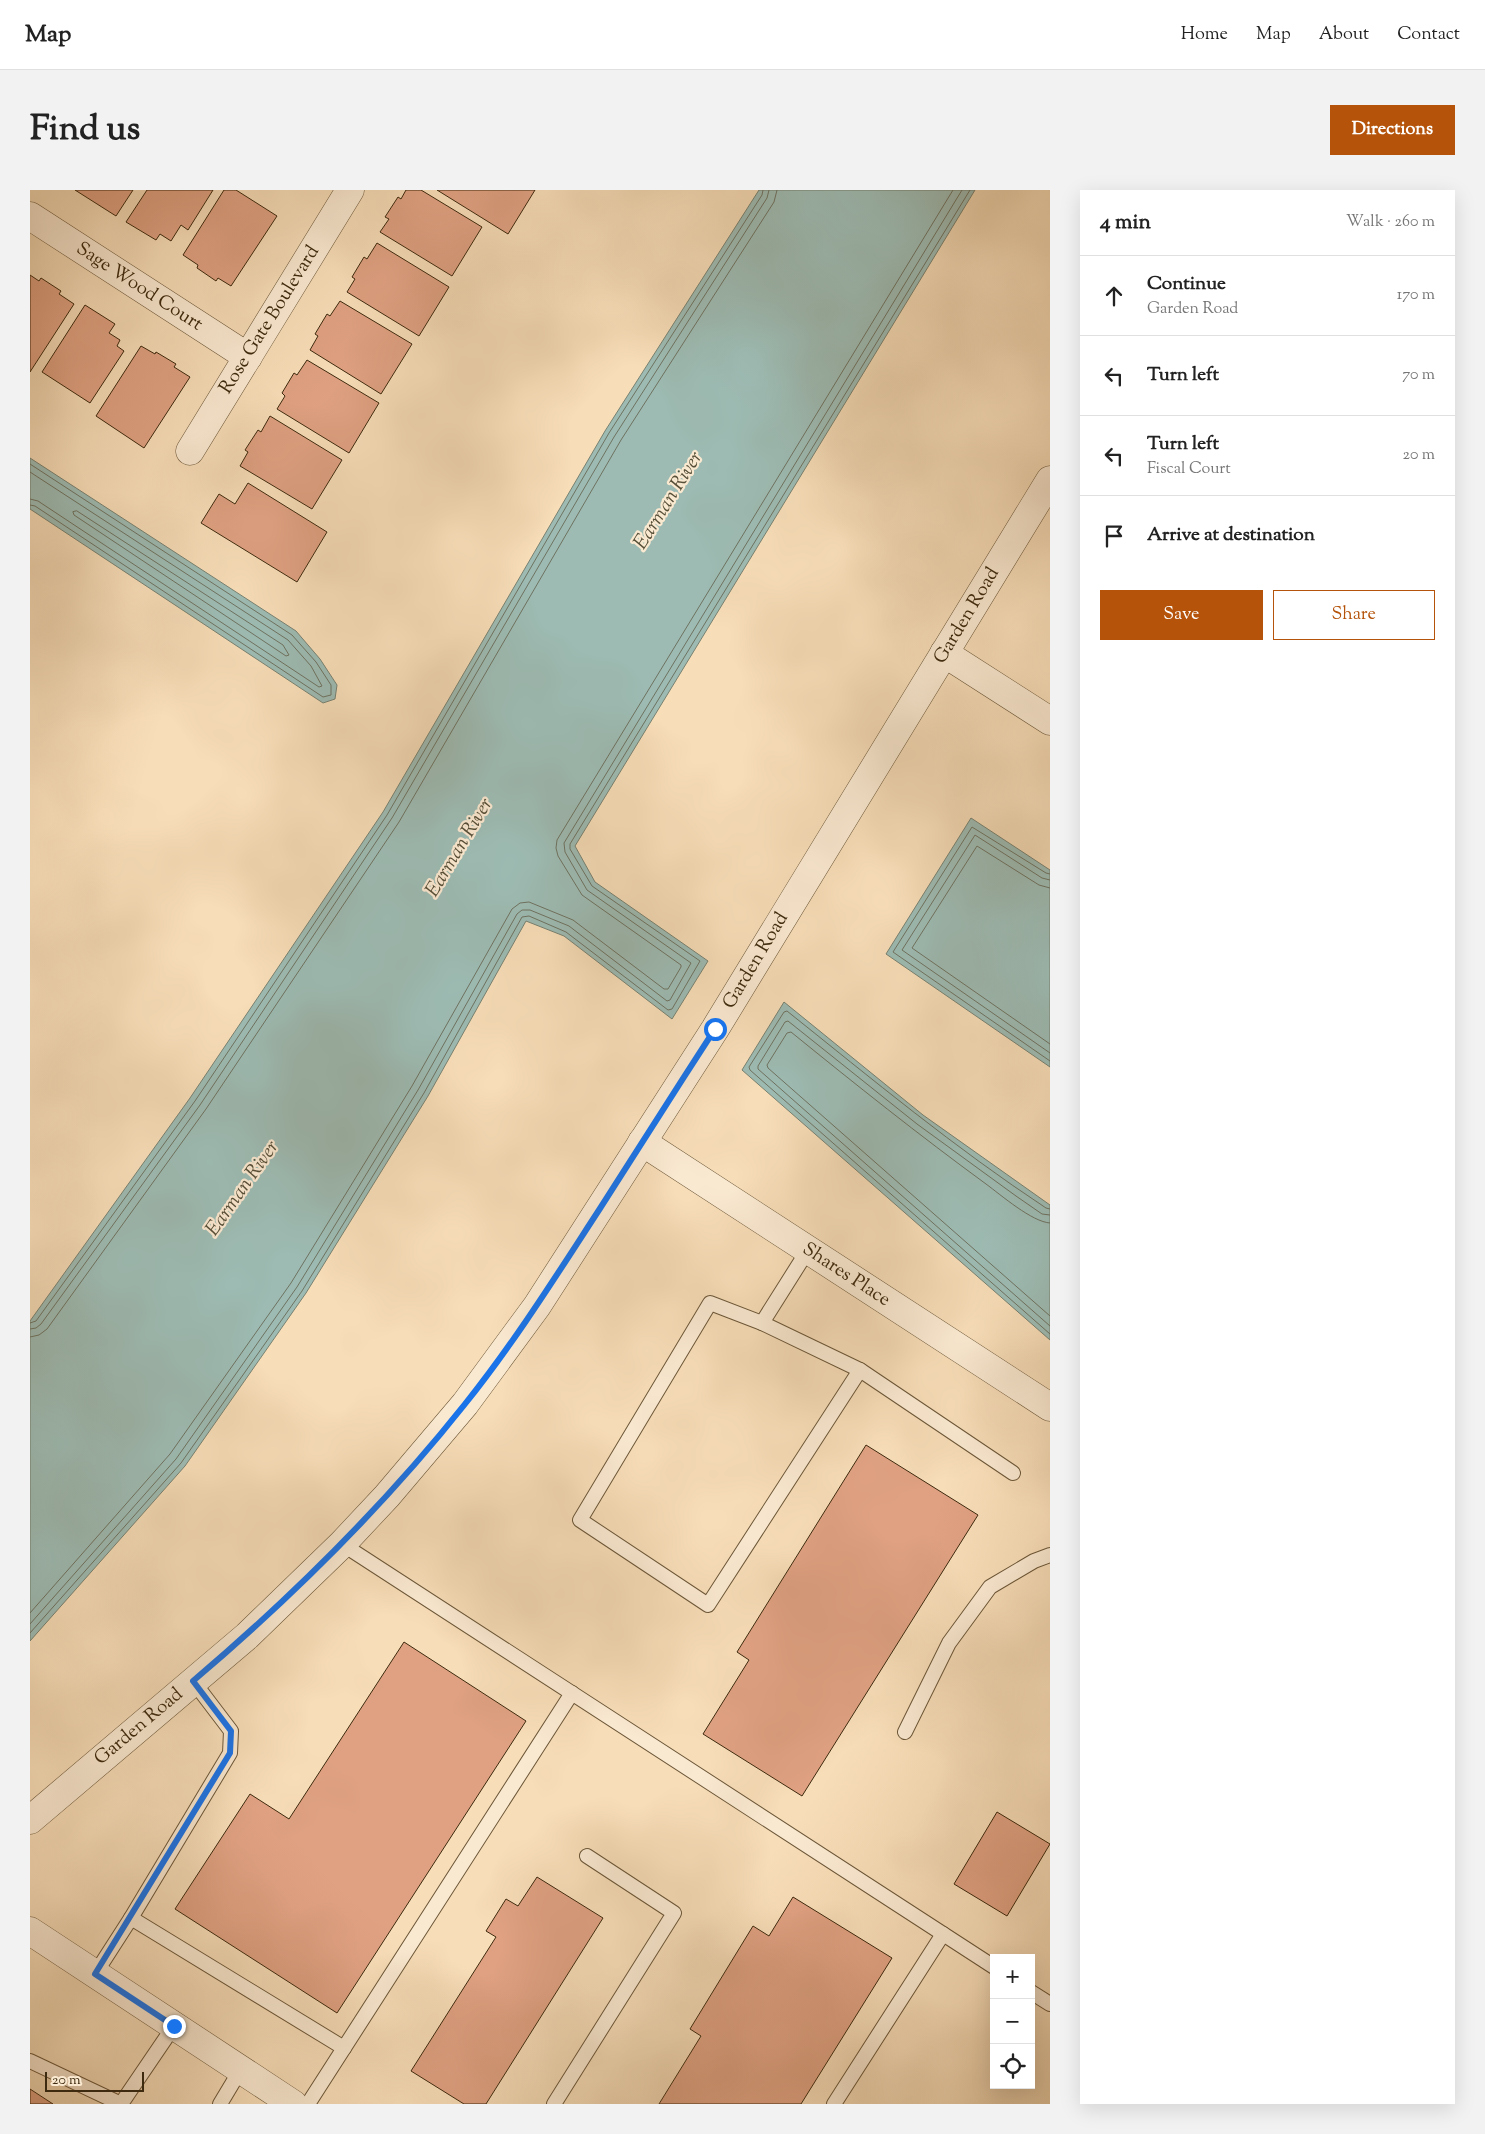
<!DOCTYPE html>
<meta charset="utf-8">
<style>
body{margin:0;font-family:"Sorts Mill Goudy",serif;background:#f2f2f2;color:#222}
.controls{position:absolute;right:15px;bottom:15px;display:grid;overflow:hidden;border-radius:0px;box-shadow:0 5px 20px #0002}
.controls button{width:45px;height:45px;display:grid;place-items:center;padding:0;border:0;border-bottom:1px solid #e0e0e0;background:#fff;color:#222;font:25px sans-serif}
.scale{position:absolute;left:15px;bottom:12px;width:99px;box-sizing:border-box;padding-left:5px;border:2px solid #3e2a0e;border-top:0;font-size:14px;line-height:18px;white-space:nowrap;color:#3e2a0e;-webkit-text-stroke:4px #fae9d1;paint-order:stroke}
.stop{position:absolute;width:15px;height:15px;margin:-11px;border:4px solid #1a73e8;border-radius:50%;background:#fff}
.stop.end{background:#1a73e8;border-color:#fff;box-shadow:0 1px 5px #0008}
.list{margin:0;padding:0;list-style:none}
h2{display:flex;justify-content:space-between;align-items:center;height:65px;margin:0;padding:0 20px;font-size:21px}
h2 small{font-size:16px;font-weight:400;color:#767676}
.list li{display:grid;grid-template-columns:32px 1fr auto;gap:15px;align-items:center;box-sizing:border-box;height:80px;padding:0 20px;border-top:1px solid #e0e0e0}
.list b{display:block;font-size:19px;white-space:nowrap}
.list p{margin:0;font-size:16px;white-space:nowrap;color:#767676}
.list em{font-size:16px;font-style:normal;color:#767676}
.actions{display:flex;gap:10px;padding:15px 20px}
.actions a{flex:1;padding:11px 0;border:1px solid #b45309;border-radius:0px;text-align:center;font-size:18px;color:#b45309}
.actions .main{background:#b45309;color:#fff}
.icon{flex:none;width:28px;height:28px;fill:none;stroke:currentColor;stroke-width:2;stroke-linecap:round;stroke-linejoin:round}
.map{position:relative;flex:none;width:1020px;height:1914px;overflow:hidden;border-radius:0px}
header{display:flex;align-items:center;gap:30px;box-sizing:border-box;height:70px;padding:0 25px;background:#fff;border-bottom:1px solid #e0e0e0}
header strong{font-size:24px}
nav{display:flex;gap:28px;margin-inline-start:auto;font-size:18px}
.intro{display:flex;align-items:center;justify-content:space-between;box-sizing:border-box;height:120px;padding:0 30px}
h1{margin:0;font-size:35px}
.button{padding:12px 22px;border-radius:0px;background:#b45309;color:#fff;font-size:18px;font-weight:700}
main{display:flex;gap:30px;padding:0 30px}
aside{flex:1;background:#fff;border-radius:0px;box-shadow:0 5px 20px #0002}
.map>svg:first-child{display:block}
</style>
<header>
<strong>Map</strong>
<nav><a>Home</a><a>Map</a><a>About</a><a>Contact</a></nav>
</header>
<div class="intro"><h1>Find us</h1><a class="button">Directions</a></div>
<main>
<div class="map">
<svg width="1020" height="1914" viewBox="0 0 1020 1914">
<rect width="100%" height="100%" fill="#f7ddb8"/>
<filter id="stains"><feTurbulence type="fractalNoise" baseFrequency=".004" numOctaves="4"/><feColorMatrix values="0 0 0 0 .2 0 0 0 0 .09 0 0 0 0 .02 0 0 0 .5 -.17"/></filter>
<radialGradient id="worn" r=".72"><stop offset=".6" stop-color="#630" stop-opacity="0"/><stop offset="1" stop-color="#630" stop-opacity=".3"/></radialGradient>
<g fill="#9dbbb3" stroke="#778171">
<polygon points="729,0 945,0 545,656 565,692 678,771 642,829 534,746 496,731 398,906 276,1103 155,1276 0,1451 0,1131 160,908 353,622 575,241"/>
<polygon points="0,268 266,441 290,469 307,495 305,509 293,513 0,319"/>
<polygon points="941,628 1020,680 1020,877 856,764"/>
<polygon points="754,812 893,925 1020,1015 1020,1150 712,880"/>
</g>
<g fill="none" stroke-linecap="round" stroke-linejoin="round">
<g stroke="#6e7260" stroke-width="1">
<polyline points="0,274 262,445 286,472 301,495 301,505 293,507 5,316 0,315"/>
<polyline points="0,282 258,450 281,476 292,496 289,497 8,311 0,309"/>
<polygon points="47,321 253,455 259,465 256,466 44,325 43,322"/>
<polyline points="1020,684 1016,683 942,637 863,762 1020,871"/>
<polyline points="1020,690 1012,688 945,645 872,760 1020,863"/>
<polyline points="1020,698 1009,695 947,656 882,758 1020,854"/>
<path d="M1020 1019 1016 1018C925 958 842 889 757 821L754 822 719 877 720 880 1020 1144"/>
<polyline points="1020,1025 1012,1024 986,1006 887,934 758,831 755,832 728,876 728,879 1020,1136"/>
<path d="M1020 1033C1002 1032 971 1005 956 994 889 945 825 894 761 842L757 843 737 875 738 878 1020 1126"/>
<polyline points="0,1133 6,1131 165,911 357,625 579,243 732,5 733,0"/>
<polyline points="0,1139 6,1138 11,1134 170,915 362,628 584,247 737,8 739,0"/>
<polyline points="0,1147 9,1145 17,1139 176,919 369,632 591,250 744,12 747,0"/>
<polyline points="0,1423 140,1264 261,1093 382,896 482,719 490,713 499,712 543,730 634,799 638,799 651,777 651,775 552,705 528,666 526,658 527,650 923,0"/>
<polyline points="0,1434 146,1269 267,1097 388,900 487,724 492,720 500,720 539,736 637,811 640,810 661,773 557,700 535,662 534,653 932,0"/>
<polyline points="0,1443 151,1273 272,1101 394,903 492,727 499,726 536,742 638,820 642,819 670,771 562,696 540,659 540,654 940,0"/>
</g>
</g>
<g fill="#dfa182" stroke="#3e2a0e">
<polygon points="45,0 103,0 86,26"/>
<polygon points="117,0 183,0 158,40 151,35 141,51 130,44 126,50 96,32"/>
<polygon points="194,0 206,0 247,26 201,96 188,88 186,91 167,78 168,75 153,65"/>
<polygon points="376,0 391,0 452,37 422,86 350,42 359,29 355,27 368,7 371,9"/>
<polygon points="407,0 505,0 478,44"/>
<polygon points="347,53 419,97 389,146 317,102 325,89 322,87 334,67 337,69"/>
<polygon points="0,85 9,91 11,88 31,101 29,104 44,114 0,182"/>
<polygon points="310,111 382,154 351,204 280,160 288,146 285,144 297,124 300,126"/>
<polygon points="55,115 85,134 79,143 90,150 87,156 94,161 60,213 12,182"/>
<polygon points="111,156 125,164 126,162 146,174 144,177 160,187 114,258 66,226"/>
<polygon points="277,170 349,213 319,263 247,219 255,206 252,203 264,183 267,185"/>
<polygon points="240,226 312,270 282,319 210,276 218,262 215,260 228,240 231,242"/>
<polygon points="218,293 297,342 267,392 171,333 189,304 205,314"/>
<polygon points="836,1255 948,1325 772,1606 673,1544 719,1470 707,1462"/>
<polygon points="374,1452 496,1531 307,1823 145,1719 220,1604 259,1629"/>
<polygon points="967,1622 1020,1654 977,1726 924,1694"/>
<polygon points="507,1687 573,1728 456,1914 434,1914 381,1881 466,1747 456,1741 476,1709 488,1716"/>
<polygon points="763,1707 862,1768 771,1914 629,1914 671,1846 660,1839 723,1736 739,1746"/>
<polygon points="0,1899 23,1914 0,1914"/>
</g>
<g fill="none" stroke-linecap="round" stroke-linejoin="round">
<defs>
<g id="service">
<polyline points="778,1060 732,1133 680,1113 550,1330 678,1415 830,1180 983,1283"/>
<polyline points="732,1133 830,1180"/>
<polyline points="312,1354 964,1777"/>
<polyline points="875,1542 919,1453 960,1397 1004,1371 1020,1365"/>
<polyline points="101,1728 200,1563 201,1541 163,1491"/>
<polyline points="65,1784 101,1728 314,1858"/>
<polyline points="1001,1802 1020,1814"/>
<polyline points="0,1871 91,1914"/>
<polyline points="91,1914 144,1836"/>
<polyline points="190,1914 211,1879"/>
<polyline points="278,1914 542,1503"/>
<polyline points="524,1914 644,1723 557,1666"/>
<polyline points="804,1914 913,1744"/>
</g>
<g id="minor">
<polyline points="0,26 218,167"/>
<polyline points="160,261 320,0"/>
<polyline points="914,463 1020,531"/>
<polyline points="612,952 1020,1217"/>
<polyline points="0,1741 263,1914"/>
</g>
<polyline id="tertiary" points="0,1630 217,1446 312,1354 357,1306 435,1214 507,1116 685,839 1020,290"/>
</defs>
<use href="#service" stroke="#6c5738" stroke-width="16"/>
<use href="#minor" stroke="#6c5738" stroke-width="29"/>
<use href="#tertiary" stroke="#6c5738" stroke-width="29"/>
<use href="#service" stroke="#fae9d1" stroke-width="14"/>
<use href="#minor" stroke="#fae9d1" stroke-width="28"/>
<use href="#tertiary" stroke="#fae9d1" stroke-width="28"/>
</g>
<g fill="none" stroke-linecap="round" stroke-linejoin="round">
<path stroke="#1a73e8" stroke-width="6" d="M144 1836 65 1784 200 1563 201 1541 163 1491C262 1407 354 1316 435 1214 484 1153 526 1086 569 1020 608 959 646 899 685 839"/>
</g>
<g text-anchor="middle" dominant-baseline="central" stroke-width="4.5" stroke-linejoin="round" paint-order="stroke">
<g font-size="19" fill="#3e2a0e" stroke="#fae9d1">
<text transform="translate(109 97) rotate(33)">Sage Wood Court</text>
<text transform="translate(240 130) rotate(-58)">Rose Gate Boulevard</text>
<text transform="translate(937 426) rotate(-59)">Garden Road</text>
<text transform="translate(726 771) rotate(-59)">Garden Road</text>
<text transform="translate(816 1085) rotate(33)">Shares Place</text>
<text transform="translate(109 1537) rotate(-40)">Garden Road</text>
</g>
<g font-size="20" font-style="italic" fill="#564e37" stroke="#fae9d1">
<text transform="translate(639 311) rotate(-58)">Earman River</text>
<text transform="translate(430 658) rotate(-59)">Earman River</text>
<text transform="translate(213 999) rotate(-55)">Earman River</text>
</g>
</g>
<rect width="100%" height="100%" filter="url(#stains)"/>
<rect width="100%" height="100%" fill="url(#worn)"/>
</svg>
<div class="controls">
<button>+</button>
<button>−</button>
<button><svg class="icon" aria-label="locate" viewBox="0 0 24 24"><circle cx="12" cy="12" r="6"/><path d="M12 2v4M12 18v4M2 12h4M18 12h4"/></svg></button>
</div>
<div class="scale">20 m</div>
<div class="stop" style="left:685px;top:839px"></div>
<div class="stop end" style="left:144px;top:1836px"></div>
</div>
<aside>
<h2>4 min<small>Walk · 260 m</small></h2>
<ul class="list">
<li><svg class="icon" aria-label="ahead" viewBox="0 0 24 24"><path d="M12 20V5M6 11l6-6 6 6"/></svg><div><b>Continue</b><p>Garden Road</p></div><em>170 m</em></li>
<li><svg class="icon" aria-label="left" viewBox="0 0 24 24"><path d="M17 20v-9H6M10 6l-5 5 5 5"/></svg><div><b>Turn left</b></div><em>70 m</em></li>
<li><svg class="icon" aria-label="left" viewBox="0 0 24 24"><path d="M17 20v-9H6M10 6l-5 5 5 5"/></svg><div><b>Turn left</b><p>Fiscal Court</p></div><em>20 m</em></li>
<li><svg class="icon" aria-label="arrive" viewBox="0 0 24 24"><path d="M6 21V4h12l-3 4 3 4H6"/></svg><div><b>Arrive at destination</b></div></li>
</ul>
<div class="actions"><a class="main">Save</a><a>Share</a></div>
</aside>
</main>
